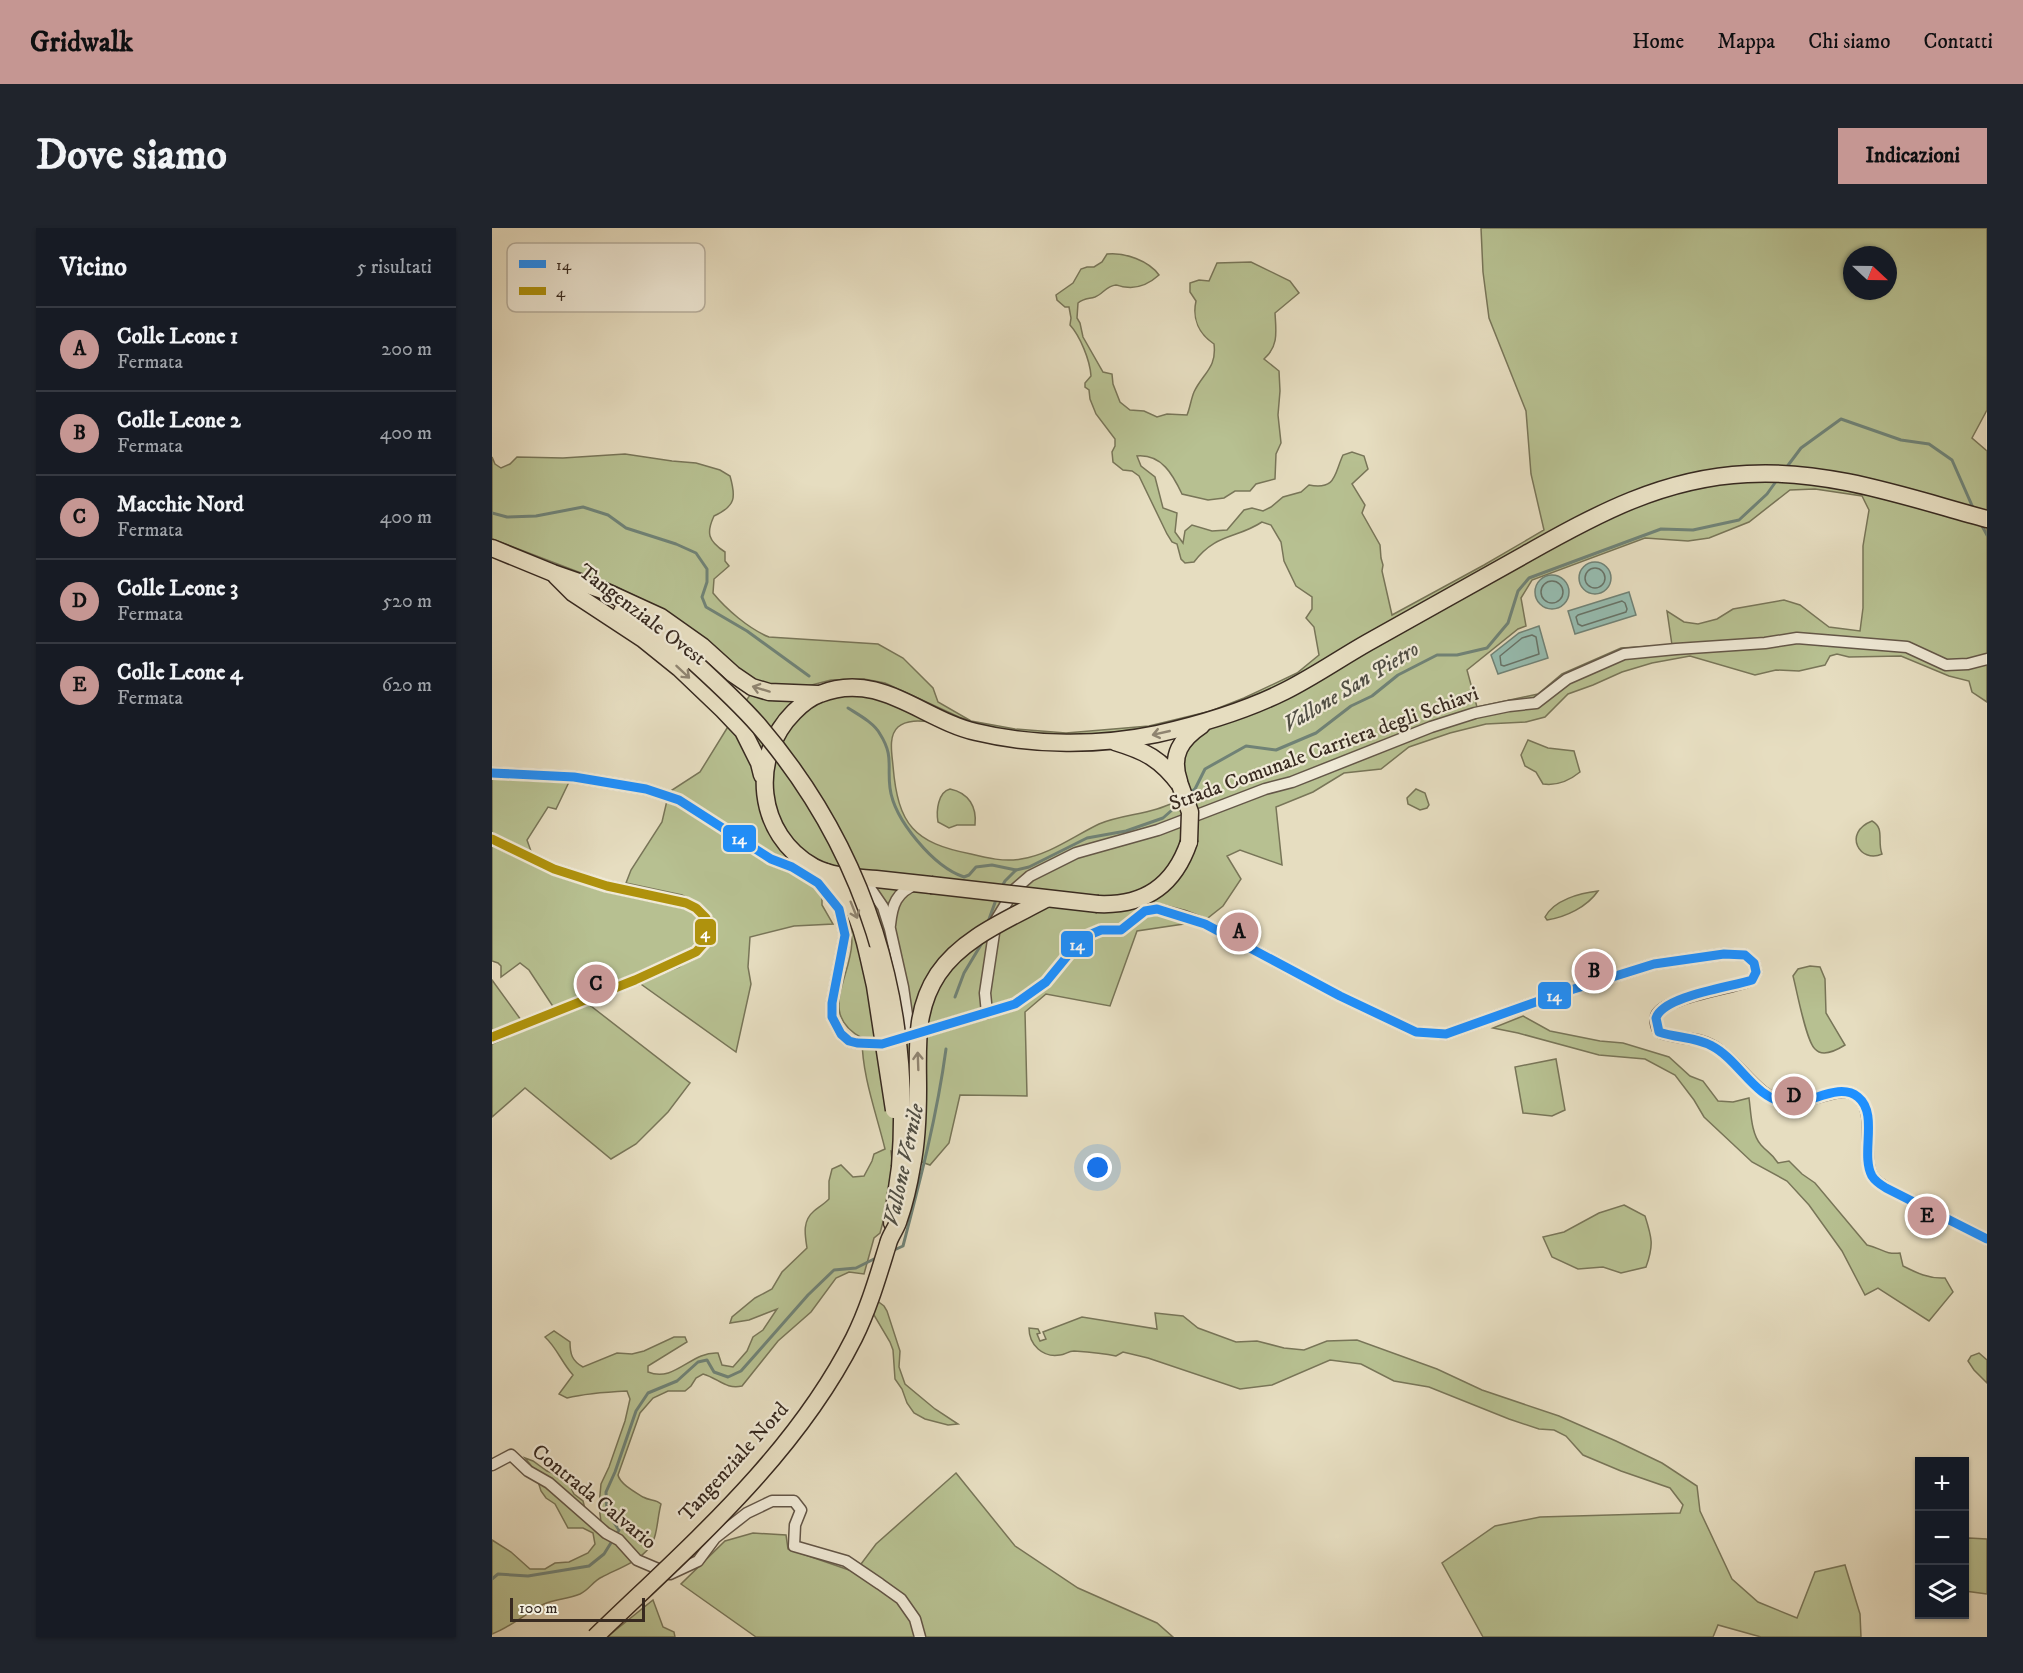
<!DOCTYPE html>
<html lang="it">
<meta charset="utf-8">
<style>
body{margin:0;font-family:"IM FELL DW Pica",serif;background:#20242c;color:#f1f3f6}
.controls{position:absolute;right:18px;bottom:18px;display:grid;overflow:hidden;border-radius:0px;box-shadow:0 2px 4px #0004}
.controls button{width:54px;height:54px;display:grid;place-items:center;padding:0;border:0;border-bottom:2px solid #363941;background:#171b24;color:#f1f3f6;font:30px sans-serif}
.compass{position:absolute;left:1351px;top:18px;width:54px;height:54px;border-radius:50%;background:#171b24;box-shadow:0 2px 4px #0004;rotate:112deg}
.scale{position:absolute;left:18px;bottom:15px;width:135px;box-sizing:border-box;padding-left:6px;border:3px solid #382a20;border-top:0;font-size:16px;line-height:21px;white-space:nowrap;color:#382a20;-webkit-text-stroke:4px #efe9d6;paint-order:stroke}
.you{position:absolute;left:606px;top:940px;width:21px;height:21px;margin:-15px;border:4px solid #fff;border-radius:50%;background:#1a73e8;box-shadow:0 0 0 9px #1a73e833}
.badge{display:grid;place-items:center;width:39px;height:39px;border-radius:50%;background:#c59692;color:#111;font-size:20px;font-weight:700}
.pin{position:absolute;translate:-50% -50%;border:3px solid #fff;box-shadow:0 2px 6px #0006}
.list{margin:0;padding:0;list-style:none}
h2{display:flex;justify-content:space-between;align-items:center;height:78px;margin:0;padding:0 24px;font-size:26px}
h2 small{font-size:20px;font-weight:400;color:#9ea1a6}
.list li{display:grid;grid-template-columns:39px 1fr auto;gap:18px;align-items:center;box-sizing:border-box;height:84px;padding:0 24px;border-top:2px solid #363941}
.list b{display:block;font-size:22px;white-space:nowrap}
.list p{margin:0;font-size:20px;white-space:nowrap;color:#9ea1a6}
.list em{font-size:20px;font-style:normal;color:#9ea1a6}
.icon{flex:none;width:33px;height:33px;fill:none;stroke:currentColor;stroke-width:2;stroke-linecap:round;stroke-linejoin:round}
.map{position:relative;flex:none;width:1495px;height:1409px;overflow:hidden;border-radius:0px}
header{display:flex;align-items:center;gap:36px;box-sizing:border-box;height:84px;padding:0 30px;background:#c59692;color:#111}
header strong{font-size:28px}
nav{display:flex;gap:33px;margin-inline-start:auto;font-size:21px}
.intro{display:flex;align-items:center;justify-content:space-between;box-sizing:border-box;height:144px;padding:0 36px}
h1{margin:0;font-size:42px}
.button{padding:15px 27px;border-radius:0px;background:#c59692;color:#111;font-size:21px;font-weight:700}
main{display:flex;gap:36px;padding:0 36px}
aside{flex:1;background:#171b24;border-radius:0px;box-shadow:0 2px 4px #0004}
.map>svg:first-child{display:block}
</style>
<header>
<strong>Gridwalk</strong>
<nav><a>Home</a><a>Mappa</a><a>Chi siamo</a><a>Contatti</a></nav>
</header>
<div class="intro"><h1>Dove siamo</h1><a class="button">Indicazioni</a></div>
<main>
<aside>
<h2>Vicino<small>5 risultati</small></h2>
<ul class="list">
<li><span class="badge">A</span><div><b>Colle Leone 1</b><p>Fermata</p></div><em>200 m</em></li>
<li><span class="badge">B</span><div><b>Colle Leone 2</b><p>Fermata</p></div><em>400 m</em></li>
<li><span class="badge">C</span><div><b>Macchie Nord</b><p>Fermata</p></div><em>400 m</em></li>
<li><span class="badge">D</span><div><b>Colle Leone 3</b><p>Fermata</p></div><em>520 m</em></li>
<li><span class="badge">E</span><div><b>Colle Leone 4</b><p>Fermata</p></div><em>620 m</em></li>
</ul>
</aside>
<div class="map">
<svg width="1495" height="1409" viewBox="0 0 1495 1409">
<rect width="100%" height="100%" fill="#e6ddc0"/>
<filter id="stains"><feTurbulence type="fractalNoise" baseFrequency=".00333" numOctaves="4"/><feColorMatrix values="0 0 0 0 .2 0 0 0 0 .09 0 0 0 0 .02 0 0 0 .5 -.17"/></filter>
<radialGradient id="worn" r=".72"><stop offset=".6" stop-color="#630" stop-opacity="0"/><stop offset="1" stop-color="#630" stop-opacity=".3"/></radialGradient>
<g fill="#b7c091" stroke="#787558" stroke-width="1.5" fill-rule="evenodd">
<path d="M989 0H1495V182L1480 210 1495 223V474L1480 464 1477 453 1457 448 1409 428 1357 429 1345 426 1338 428 1333 437 1307 443 1284 442 1263 447 1198 428 1160 435 1130 444 1101 457 1076 466 1053 489 1034 494 994 496 958 505 917 519 889 541 852 545 821 564 784 579 790 637 748 622 735 628 749 651 731 678 712 693 645 703 618 778 554 766 533 784 535 868 468 867 457 915 438 937 399 923 401 941 394 983 388 1005 382 1010 372 1046 357 1044 344 1050 319 1084 286 1113 250 1158C234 1162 226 1150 211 1146L204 1150 199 1158 193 1163H176L161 1170 148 1185 126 1247C128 1256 143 1264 151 1269 158 1273 164 1271 169 1276 165 1290 166 1309 157 1320 146 1334 125 1341 110 1349 101 1353 97 1362 88 1366 76 1371 63 1371 52 1376 34 1385 19 1399 0 1406V1312L19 1324 38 1341H53L63 1335 77 1334 96 1325 103 1316 101 1305 91 1300H76L63 1276 54 1270 49 1263 42 1241 33 1230 41 1233 55 1243 66 1247 77 1256 82 1266 91 1273 97 1296 109 1294 107 1278 109 1256 117 1239 133 1193 138 1171 135 1163C114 1164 95 1165 75 1170L67 1166 81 1147C70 1135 65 1120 53 1109L62 1103 78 1114C78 1126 80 1133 91 1139L125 1125 140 1126 152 1123 182 1109H193L195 1114 156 1138V1144C183 1155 199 1123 226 1125L230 1137 241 1139 255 1123 261 1109 271 1102 285 1081 257 1092 238 1095 240 1089 263 1070 280 1061 290 1044 315 1020C313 1007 310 993 322 983 327 979 332 976 337 971V953L340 941 349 937 361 949 372 948 380 933 382 926 393 921C384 884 370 848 370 810 312 779 386 728 349 682 345 676 336 673 330 669V677L341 696 302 698 258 709 256 739 259 756 244 824 146 754 187 739 213 720 219 695 217 685 209 677 190 667 134 655 139 642 170 594 177 564 208 544 237 497 247 506 262 537 279 604 352 656 369 645 321 633 288 599 276 553 297 494 337 468 385 464 441 494C430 493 415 491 406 499 396 508 400 526 401 538 406 597 422 615 479 626 495 630 512 634 529 631 557 627 582 608 607 596 626 588 646 587 665 581 672 579 679 575 686 574L689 529 715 489 658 502 578 509 540 507 488 497 467 489 393 455 372 451 339 452 308 460 276 462 151 372 123 358 0 311V229L3 236 9 240 18 236 25 229 71 230 133 226 180 233 204 235 228 242 238 248C244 269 244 278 222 288 214 305 216 313 233 324V333L237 338 222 351 221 365C234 381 257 401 277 409L386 416 411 430 441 460 446 474 479 493 523 501 574 505 657 498 719 483 752 470 805 445 827 427 822 399 814 390 820 381V369L804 358 792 333 789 314 779 297 770 294C744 311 724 305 702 334L693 335 689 331 685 316 680 314 675 306 647 248 640 243 631 242 621 234 620 224 623 218V211L604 186 598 171 597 162 593 159V155L599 148C598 132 588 108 578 97L579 90 577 79H573L565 72 564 67 581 55 589 41 595 39H602L610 34 615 26C633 24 657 33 667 47 657 56 646 61 633 59 630 59 626 57 624 57 614 58 611 66 603 69 597 71 592 70 586 75L585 90 588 95 591 109 611 144 620 146 621 156 628 174 638 182 652 183 665 189 675 186 695 187C698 180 699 171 702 164 711 145 725 140 722 116 707 106 700 91 704 73L698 64V55L707 52 717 53 725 35 759 34 798 53 807 65 783 85C784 103 787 118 772 131L787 143 788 163 786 187 789 215 784 226 783 251 764 256 758 263H743L732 270 716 272 690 266C681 247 670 226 645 228L649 238 663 249 671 280 685 285 683 304 691 315 693 303 700 297 720 303 735 302 752 282 760 280 771 283 779 279 791 269 809 264 817 257C845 262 842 246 851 227L860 224 872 228 876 241 860 256 873 277 870 285 888 317 889 330 891 337 890 343 900 387 992 337 1052 302 1039 246 1034 183 997 90 991 44ZM1360 27H1396V63H1360ZM1323 261 1370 268 1377 282 1371 318V380L1368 403 1337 399 1308 377 1292 372 1241 381 1225 391 1206 396 1192 394 1175 383 1180 417 1129 420 1070 446 1046 466 985 479 975 442 1026 401 1034 398 1029 370 1040 352 1153 310 1196 313 1217 310 1257 294 1298 262Z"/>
<path d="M258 467C275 472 289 475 307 472L270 528 244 487Z"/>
<path d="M1036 512 1056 520 1082 523 1088 544C1077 553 1065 558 1051 556L1044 544 1033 538 1029 527Z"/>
<path d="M0 550 77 554 64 581 56 579 35 612 40 626 38 635 196 681C220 695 212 713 193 726L62 780 37 742 28 735 9 749V738L6 735 0 733Z"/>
<path d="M458 561C477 565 485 579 483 597H465L457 600 446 594C444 583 446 564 458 561Z"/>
<polygon points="924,561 933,565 937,577 935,580 928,582 916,576 915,570"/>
<path d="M1380 593C1393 600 1385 613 1390 626 1368 636 1350 605 1380 593Z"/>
<path d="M1106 663C1095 679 1074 689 1055 692L1053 689C1062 672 1088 665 1106 663Z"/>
<path d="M1318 738 1328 739 1333 751 1334 785 1353 817C1345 822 1331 830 1323 821 1314 813 1305 763 1301 748L1306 741Z"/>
<polygon points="0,752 29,792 0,804"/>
<polygon points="95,775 198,855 176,884 144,916 119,931 33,860 0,889 0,816"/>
<path d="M1031 788 1058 803 1108 813 1131 815 1177 829 1198 848 1211 853 1226 873 1241 874 1257 870C1259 884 1259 906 1269 917 1276 925 1279 924 1286 935L1297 933 1310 946 1323 955 1375 1017C1389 1020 1393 1027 1408 1025L1411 1038C1425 1045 1437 1051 1453 1050L1461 1064 1437 1093 1386 1060 1373 1067 1350 1023 1317 977 1295 953 1260 934 1212 889 1202 872 1183 847 1153 831 1107 827 1026 805 1001 800Z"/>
<polygon points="1064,831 1073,882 1060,888 1031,885 1023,839"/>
<path d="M1132 977 1153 988C1160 1010 1162 1017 1154 1039L1129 1045 1111 1039 1086 1041 1060 1029 1051 1009 1072 1004 1107 985Z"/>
<polygon points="384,1072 392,1078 395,1083 408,1123 407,1139 413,1156 443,1181 466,1196 456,1197 433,1191 422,1185 415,1175 410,1161 403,1151 401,1122 398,1114 379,1082"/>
<path d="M663 1085 691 1088 706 1100 744 1114 765 1113 792 1120 812 1122 835 1113 865 1112 945 1141 990 1162 1067 1188 1124 1213 1170 1235 1205 1258 1208 1283 1240 1351 1266 1374 1305 1390 1323 1344 1353 1337 1368 1386 1369 1409H1269L1226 1397 1221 1409H991L950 1335 1003 1298 1048 1289 1188 1285 1191 1277 1178 1260 1129 1243 1091 1227 1074 1208 1062 1202 1047 1201 1017 1191 937 1159 902 1153 869 1136 838 1132 780 1157 748 1161 656 1130 631 1124 624 1128C610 1125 596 1124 582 1123 576 1123 573 1127 568 1127 551 1130 537 1117 537 1100L546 1101 548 1105 545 1106 548 1113 554 1111 551 1104 590 1089 665 1101Z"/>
<polygon points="1487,1125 1495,1132 1495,1155 1482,1142 1476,1133 1479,1128"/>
<polygon points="464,1245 523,1318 586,1360 665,1395 681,1409 264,1409 189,1356 233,1313 261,1305 294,1307 296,1321 363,1344 384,1316"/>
<polygon points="1477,1310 1495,1311 1495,1366 1473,1363 1473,1314"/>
<polygon points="161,1372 171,1399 182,1404 183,1409 115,1409"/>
</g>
<g fill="#96bcb0" stroke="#708276" stroke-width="1.5">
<circle cx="1103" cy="350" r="16"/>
<circle cx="1060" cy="364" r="17"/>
<polygon points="1137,364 1144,387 1083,406 1076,383"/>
<polygon points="1047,398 1056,430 1006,446 999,427 1027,405"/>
</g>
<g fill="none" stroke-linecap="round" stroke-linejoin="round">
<g stroke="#677368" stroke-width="1.5">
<circle cx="1103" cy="350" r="10"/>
<circle cx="1060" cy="364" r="11"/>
<polygon points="1130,373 1133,375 1135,381 1134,384 1090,398 1086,396 1084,389 1086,387"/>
<polygon points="1040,407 1044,409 1047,426 1012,438 1009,437 1008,428 1030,410"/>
</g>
<g stroke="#708276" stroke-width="3">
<polyline points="1294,240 1309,220 1349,191 1409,212 1437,216 1460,232 1482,282"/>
<polyline points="0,285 15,289 44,288 91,279 116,287 134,300 184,316 204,325 215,341 215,354 210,369 214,379 255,403 317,448"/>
<polyline points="1489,296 1495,307"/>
<path d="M356 480C367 487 382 495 388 506 402 528 395 538 398 560 402 592 442 639 472 649L477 647 484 639 500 637 524 642"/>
<polyline points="697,566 703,561 713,541 754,518 784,522 824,505 859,478 880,468 906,447 945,427 965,427 995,420 1016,395 1026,363 1037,350 1169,301 1201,302 1247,292 1275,266 1285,252"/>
<polyline points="509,660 513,653 524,642 537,639 595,610 634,603 671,590 688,575"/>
<polyline points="496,694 505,669"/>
<polyline points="463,769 472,745 490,715"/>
<path d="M400 1023 411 1018C428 953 445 888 454 821"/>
<polyline points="0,1351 6,1346 36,1348 97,1338 112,1326 127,1302 115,1284 114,1264 123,1244 144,1183 156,1165 185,1153 206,1134 215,1132 222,1144 236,1149 249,1143 316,1067 342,1042 364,1040 386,1029"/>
</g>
<defs>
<g id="minor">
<path d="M0 545 82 549 154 561 187 572 279 631 300 639 326 655 347 681 353 707 340 775V789L349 806 357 813 365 815 390 816 523 776 554 754 586 715 597 707 609 702H629L653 683 665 681 692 688 713 696 848 768 924 804 954 806 1069 765 1162 736 1232 726 1253 727 1262 735 1264 744 1260 752C1239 761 1175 769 1165 786 1162 792 1164 798 1167 804 1189 813 1207 807 1227 822 1249 837 1267 871 1295 875 1316 878 1348 854 1366 869 1385 884 1369 926 1380 948 1383 953 1389 956 1394 960L1495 1011"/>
<polyline points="0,611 62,641 115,658 194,675 204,680 214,690 215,702 213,714 204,724 143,752 0,809"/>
<polyline points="368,650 378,660 391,679 398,701 411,759 418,808"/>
<path d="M398 697C400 677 404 664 425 656"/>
<polyline points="495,785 493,765 504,692 523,661 538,648 584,625 666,602 773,561 800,554 939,499 983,485 1017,478 1044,475 1075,451 1132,426 1184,421 1273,415 1305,410 1415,419 1454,437 1476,436 1495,431"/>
<polyline points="0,1237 19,1227 36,1243 57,1255 114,1305 127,1312 145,1332 178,1346 206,1333 223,1310 255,1285 280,1273 302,1273 309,1282 303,1297 302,1318 354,1333 388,1356 409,1371 423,1391 428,1409"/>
</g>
<g id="primary">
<polyline points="0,320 61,345 110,362 169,389 210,418 241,446 260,459 277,464 326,466"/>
<polyline points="64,348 81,365 151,411 187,440 231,482 251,503 267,535 270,547"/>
<polyline points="130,383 174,411 202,434"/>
<path d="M623 514C653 523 669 531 688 557"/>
<path d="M687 553C678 527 689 511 710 497"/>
<path d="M334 644C360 671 368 691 376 727"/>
<path d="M439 657C421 655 402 653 384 651 363 649 341 649 322 639 264 607 257 529 302 484 309 477 319 469 328 466 387 442 431 492 484 504 542 518 607 518 665 506 709 496 753 483 793 463 821 449 847 431 875 415 928 385 981 356 1034 326 1105 286 1171 250 1255 246 1337 241 1417 270 1495 291"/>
<path d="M606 676C652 678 682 658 697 614"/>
<polyline points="400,995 408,939"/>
</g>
</defs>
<use href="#minor" stroke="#645748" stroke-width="13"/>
<use href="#primary" stroke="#382a20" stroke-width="19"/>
<use href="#minor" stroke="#efe9d6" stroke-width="10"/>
<use href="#primary" stroke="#e6ddc0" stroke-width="16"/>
<defs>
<g id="primary-bridge">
<path d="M202 434C225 455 247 475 267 498 374 623 421 776 408 939"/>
<polyline points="688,557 698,584 697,614"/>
<polyline points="439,657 606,676"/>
<polyline points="376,727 383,758 402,882"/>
<path d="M103 1409C197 1318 302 1229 362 1110 377 1080 386 1048 396 1016 398 1007 405 1000 407 991 413 974 417 956 420 938 425 913 426 886 426 861 426 820 422 782 446 746 470 710 517 691 554 671"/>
</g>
</defs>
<use href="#primary-bridge" stroke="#382a20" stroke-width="19" stroke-linecap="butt"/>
<use href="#primary-bridge" stroke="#e6ddc0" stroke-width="16"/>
<defs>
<path id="bus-1" d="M0 545 82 549 154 561 187 572 279 631 300 639 326 655 347 681 353 707 340 775V789L349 806 357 813 365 815 390 816 523 776 554 754 586 715 597 707 609 702H629L653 683 665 681 713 696 848 768 924 804 954 806 1069 765 1162 736 1232 726 1253 727 1262 735 1264 744 1260 752C1239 759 1171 768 1164 790L1167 804C1184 810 1204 809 1220 818 1247 832 1263 871 1295 875 1317 878 1346 853 1366 869 1387 886 1368 926 1380 948 1383 953 1389 957 1394 960L1495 1011"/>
<polyline id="bus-2" points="0,611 62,641 115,658 194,675 204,680 214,690 213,714 204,724 143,752 0,809"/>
</defs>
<use href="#bus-1" stroke="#efe9d6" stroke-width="14"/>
<use href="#bus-2" stroke="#efe9d6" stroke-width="14"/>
<use href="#bus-1" stroke="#1e90ff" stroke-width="9"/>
<use href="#bus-2" stroke="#af920d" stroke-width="9"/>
</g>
<defs><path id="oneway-shaft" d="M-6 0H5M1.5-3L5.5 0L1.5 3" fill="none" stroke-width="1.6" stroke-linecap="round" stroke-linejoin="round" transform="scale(1.5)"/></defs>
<g stroke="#8f8470">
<use href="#oneway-shaft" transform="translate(191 444) rotate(43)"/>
<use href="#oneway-shaft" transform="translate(269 461) rotate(-163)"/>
<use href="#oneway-shaft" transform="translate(669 505) rotate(167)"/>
<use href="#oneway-shaft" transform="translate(362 682) rotate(68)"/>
<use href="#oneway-shaft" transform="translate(426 833) rotate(-92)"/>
</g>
<g text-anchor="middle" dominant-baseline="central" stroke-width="4.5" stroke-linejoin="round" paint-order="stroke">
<g font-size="21" fill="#382a20" stroke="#efe9d6">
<text transform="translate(150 387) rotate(37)">Tangenziale Ovest</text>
<text transform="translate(832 521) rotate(-20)">Strada Comunale Carriera degli Schiavi</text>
<text transform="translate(242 1234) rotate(-48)">Tangenziale Nord</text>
<text transform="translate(102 1269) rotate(39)">Contrada Calvario</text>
</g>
<g font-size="22" font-style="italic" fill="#504e44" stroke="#efe9d6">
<text transform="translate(859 459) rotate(-31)">Vallone San Pietro</text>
<text transform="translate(412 937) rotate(-78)">Vallone Vernile</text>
</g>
</g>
<rect x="15" y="15" width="198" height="69" rx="9" fill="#efe9d6" stroke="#b8b09f" stroke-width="1.5"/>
<rect x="27" y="32" width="27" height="8" fill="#1e90ff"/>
<rect x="27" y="59" width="27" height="8" fill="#af920d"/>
<g font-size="16" fill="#382a20">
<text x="64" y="42">14</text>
<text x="64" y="69">4</text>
</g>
<g stroke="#efe9d6" stroke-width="2">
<rect x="230" y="596" width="35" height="29" rx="6" fill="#1e90ff"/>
<rect x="202" y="690" width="23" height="28" rx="6" fill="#af920d"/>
<rect x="568" y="702" width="34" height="28" rx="6" fill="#1e90ff"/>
<rect x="1045" y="753" width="35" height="29" rx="6" fill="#1e90ff"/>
</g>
<g font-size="16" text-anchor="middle" font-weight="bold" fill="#fff">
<text x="247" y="616">14</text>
<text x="213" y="710">4</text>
<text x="585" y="722">14</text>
<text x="1062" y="773">14</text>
</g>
<rect width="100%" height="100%" filter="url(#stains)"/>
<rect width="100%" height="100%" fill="url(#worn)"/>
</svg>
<div class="controls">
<button>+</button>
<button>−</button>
<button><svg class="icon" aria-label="layers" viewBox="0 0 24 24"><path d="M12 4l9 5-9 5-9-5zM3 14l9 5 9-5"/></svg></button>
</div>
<svg class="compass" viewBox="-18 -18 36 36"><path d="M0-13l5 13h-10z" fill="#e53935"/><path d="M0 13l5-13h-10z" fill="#9ea1a6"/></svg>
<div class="scale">100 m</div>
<div class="you"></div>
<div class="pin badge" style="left:747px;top:704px">A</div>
<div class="pin badge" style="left:1102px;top:743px">B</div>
<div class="pin badge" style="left:104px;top:756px">C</div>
<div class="pin badge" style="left:1302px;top:868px">D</div>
<div class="pin badge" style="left:1435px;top:988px">E</div>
</div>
</main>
